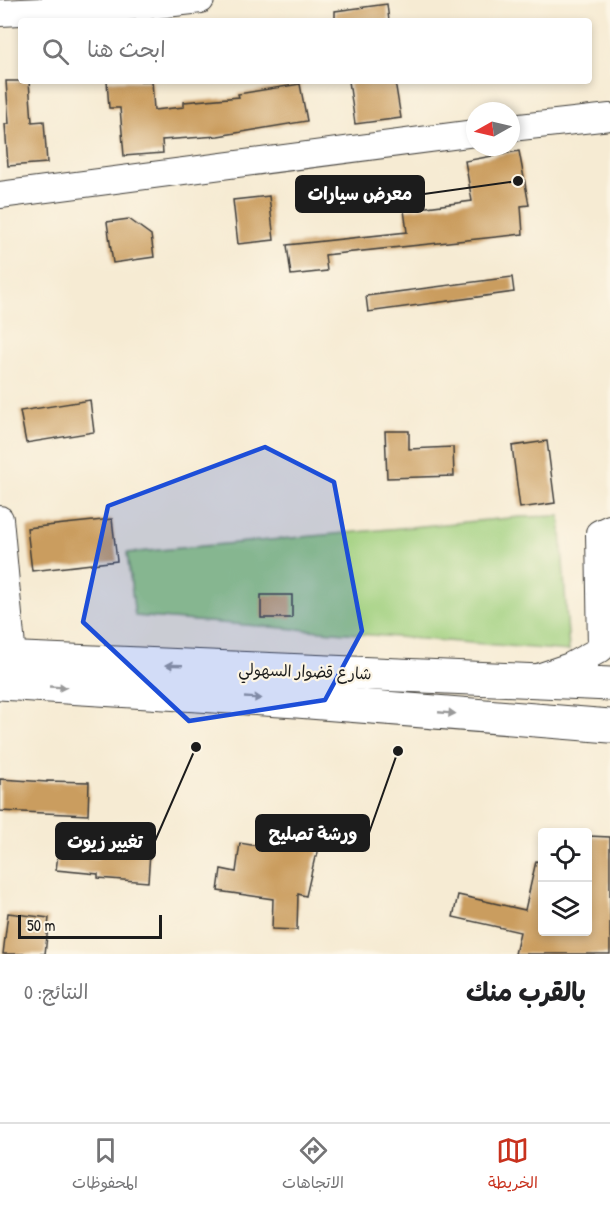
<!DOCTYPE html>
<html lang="ar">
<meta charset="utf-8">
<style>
body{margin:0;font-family:"Patrick Hand","Playpen Sans Arabic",sans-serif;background:#f2f2f2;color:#202124;direction:rtl}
.controls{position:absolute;right:18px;bottom:18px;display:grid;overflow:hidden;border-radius:6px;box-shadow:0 3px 9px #0003}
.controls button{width:54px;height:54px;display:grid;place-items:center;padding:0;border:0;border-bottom:2px solid #e0e0e0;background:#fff;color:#202124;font:30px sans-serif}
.compass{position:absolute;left:466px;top:102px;width:54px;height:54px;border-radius:50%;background:#fff;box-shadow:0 3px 9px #0003;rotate:262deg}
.scale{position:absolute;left:18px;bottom:15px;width:144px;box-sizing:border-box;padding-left:6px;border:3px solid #1c1c1c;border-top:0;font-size:16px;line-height:21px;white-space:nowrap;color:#1c1c1c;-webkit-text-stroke:4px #fcf5e5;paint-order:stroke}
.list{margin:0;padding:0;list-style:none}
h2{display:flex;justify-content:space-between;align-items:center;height:78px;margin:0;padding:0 24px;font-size:26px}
h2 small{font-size:20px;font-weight:400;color:#757577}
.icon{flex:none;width:33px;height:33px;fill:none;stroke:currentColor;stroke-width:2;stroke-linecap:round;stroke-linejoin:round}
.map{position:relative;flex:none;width:610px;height:954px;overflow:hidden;direction:ltr}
.search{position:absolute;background:#fff;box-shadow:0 3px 9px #0003;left:18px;right:18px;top:18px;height:66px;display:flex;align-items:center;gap:15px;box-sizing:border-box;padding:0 21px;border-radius:6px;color:#757577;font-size:22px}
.sheet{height:168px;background:#fff}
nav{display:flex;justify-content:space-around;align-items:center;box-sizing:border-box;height:84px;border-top:2px solid #e0e0e0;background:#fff;font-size:16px;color:#757577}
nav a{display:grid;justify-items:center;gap:3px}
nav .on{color:#c8321e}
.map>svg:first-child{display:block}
</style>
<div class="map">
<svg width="610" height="954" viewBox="0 0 610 954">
<rect width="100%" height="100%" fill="#fcf5e5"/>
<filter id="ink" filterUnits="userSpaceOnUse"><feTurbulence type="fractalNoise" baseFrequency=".0167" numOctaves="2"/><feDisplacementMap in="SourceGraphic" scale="12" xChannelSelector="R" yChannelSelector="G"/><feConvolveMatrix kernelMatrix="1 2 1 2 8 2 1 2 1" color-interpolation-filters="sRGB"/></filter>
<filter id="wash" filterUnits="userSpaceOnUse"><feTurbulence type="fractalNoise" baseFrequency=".008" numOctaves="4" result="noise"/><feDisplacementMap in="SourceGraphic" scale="24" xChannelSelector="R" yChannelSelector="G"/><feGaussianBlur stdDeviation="1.35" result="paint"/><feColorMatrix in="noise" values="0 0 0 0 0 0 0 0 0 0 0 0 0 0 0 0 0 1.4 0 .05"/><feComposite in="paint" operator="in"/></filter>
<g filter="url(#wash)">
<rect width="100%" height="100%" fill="#f6ebd3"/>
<polygon fill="#a0d07f" stroke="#5e764e" stroke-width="1.5" points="560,516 569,651 135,616 127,553 520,517"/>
<g id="blocks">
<g fill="#ca9d5f">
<polygon points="387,4 389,21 335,21 335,11"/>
<polygon points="6,81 29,81 32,122 44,121 47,163 8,166 5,124 9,124"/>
<polygon points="107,81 152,81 154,110 184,107 184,102 239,97 238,94 300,84 307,121 218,136 162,140 163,153 124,156 120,108 109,108"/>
<polygon points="349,81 395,81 401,118 355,124"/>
<polygon points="519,151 529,205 521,206 523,234 325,255 327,271 291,275 287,245 407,232 404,210 472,201 465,161"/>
<polygon points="269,196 274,240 238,244 233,200"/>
<polygon points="129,219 151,235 154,257 113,263 107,222"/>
<polygon points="512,277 514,292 368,312 366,296"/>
<polygon points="90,400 94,432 26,443 20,411"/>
<polygon points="385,431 409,431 409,449 453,447 454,476 387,478"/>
<polygon points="547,441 555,503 520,508 512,446"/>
<polygon points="112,519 117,561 32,571 27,528"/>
<rect x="261" y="595" width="31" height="23"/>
<polygon points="0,779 47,782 47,781 89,782 88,815 0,811"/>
<polygon points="287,818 323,824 317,857 315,857 306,896 298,894 297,930 272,929 273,899 218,891 221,869 236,872 240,843 281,850"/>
<polygon points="588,836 610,837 610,954 515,954 520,932 453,917 458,895 525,910 536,861 543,862 543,932 588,932"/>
<polygon points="100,849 150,852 148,882 98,878 98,874 56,870 58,855 99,858"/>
<polygon points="8,913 49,918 45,954 3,954"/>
</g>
</g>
</g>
<g filter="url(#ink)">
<use href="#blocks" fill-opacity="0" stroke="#3d3b37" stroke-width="1.5"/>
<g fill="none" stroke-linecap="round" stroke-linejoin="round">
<defs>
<g id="minor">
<polyline points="0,13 148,6 201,0"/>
<polyline points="511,128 610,117"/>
<polyline points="0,195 475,133"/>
<polyline points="0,519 13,658"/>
<polyline points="538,677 570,666 601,649 599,533 610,528"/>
</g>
<g id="highway">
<polyline points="0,658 610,684"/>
<polyline points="0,683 297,701 610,726"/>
</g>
</defs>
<use href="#minor" stroke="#3d3b37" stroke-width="28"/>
<use href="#highway" stroke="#3d3b37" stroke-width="35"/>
<use href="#minor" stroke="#fff" stroke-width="26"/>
<use href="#highway" stroke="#fff" stroke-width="33"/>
</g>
<defs><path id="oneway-solid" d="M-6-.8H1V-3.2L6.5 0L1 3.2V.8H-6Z" transform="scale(1.5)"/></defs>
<g fill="#999">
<use href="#oneway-solid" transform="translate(174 665) rotate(-178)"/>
<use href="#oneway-solid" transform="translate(58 687) rotate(3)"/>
<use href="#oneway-solid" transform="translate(253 698) rotate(3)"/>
<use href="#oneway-solid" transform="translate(447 713) rotate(5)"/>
</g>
</g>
<path fill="#1d4ed8" fill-opacity="0.2" stroke="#1d4ed8" stroke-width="4.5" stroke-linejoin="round" d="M265 447 334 482 362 631 325 700 189 721 83 622 108 506Z"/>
<g text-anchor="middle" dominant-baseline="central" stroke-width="4.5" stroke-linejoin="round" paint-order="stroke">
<g font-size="16" fill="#1c1c1c" stroke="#fcf5e5">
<text transform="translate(305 671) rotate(2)">شارع قضوار السهولي</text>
</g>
</g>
<path fill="none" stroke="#1c1c1c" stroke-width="2" d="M518 181L424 194M398 751L369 833M196 747L155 841"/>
<g fill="#1c1c1c" stroke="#fcf5e5" stroke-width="2">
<circle cx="518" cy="181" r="6"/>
<circle cx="398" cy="751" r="6"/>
<circle cx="196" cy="747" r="6"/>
</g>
<g fill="#1c1c1c" stroke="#1c1c1c" stroke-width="2">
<rect x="296" y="176" width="128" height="36" rx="6"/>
<rect x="256" y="815" width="113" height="36" rx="6"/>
<rect x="56" y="823" width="99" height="36" rx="6"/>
</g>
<g font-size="18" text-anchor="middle" font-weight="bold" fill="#fff">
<text x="360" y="200">معرض سيارات</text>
<text x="313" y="840">ورشة تصليح</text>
<text x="105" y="848">تغيير زيوت</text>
</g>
</svg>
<div class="controls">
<button><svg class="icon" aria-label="locate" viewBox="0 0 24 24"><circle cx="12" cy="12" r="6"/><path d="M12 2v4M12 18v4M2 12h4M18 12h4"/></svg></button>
<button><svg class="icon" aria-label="layers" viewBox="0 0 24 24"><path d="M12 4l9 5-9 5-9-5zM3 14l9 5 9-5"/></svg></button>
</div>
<svg class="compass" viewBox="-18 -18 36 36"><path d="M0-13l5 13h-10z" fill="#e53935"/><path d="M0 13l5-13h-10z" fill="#757577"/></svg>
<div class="scale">50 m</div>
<div class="search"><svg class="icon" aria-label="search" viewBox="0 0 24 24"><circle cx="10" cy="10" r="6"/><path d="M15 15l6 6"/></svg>ابحث هنا</div>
</div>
<section class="sheet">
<h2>بالقرب منك<small>النتائج: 0</small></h2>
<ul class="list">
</ul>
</section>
<nav>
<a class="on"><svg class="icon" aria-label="map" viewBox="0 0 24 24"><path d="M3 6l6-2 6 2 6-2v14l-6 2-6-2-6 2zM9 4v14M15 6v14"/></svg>الخريطة</a>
<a><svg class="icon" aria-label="directions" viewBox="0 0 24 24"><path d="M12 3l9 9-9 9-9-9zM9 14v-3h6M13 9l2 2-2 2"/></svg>الاتجاهات</a>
<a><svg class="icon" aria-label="saved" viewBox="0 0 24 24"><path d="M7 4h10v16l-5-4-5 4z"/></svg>المحفوظات</a>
</nav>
